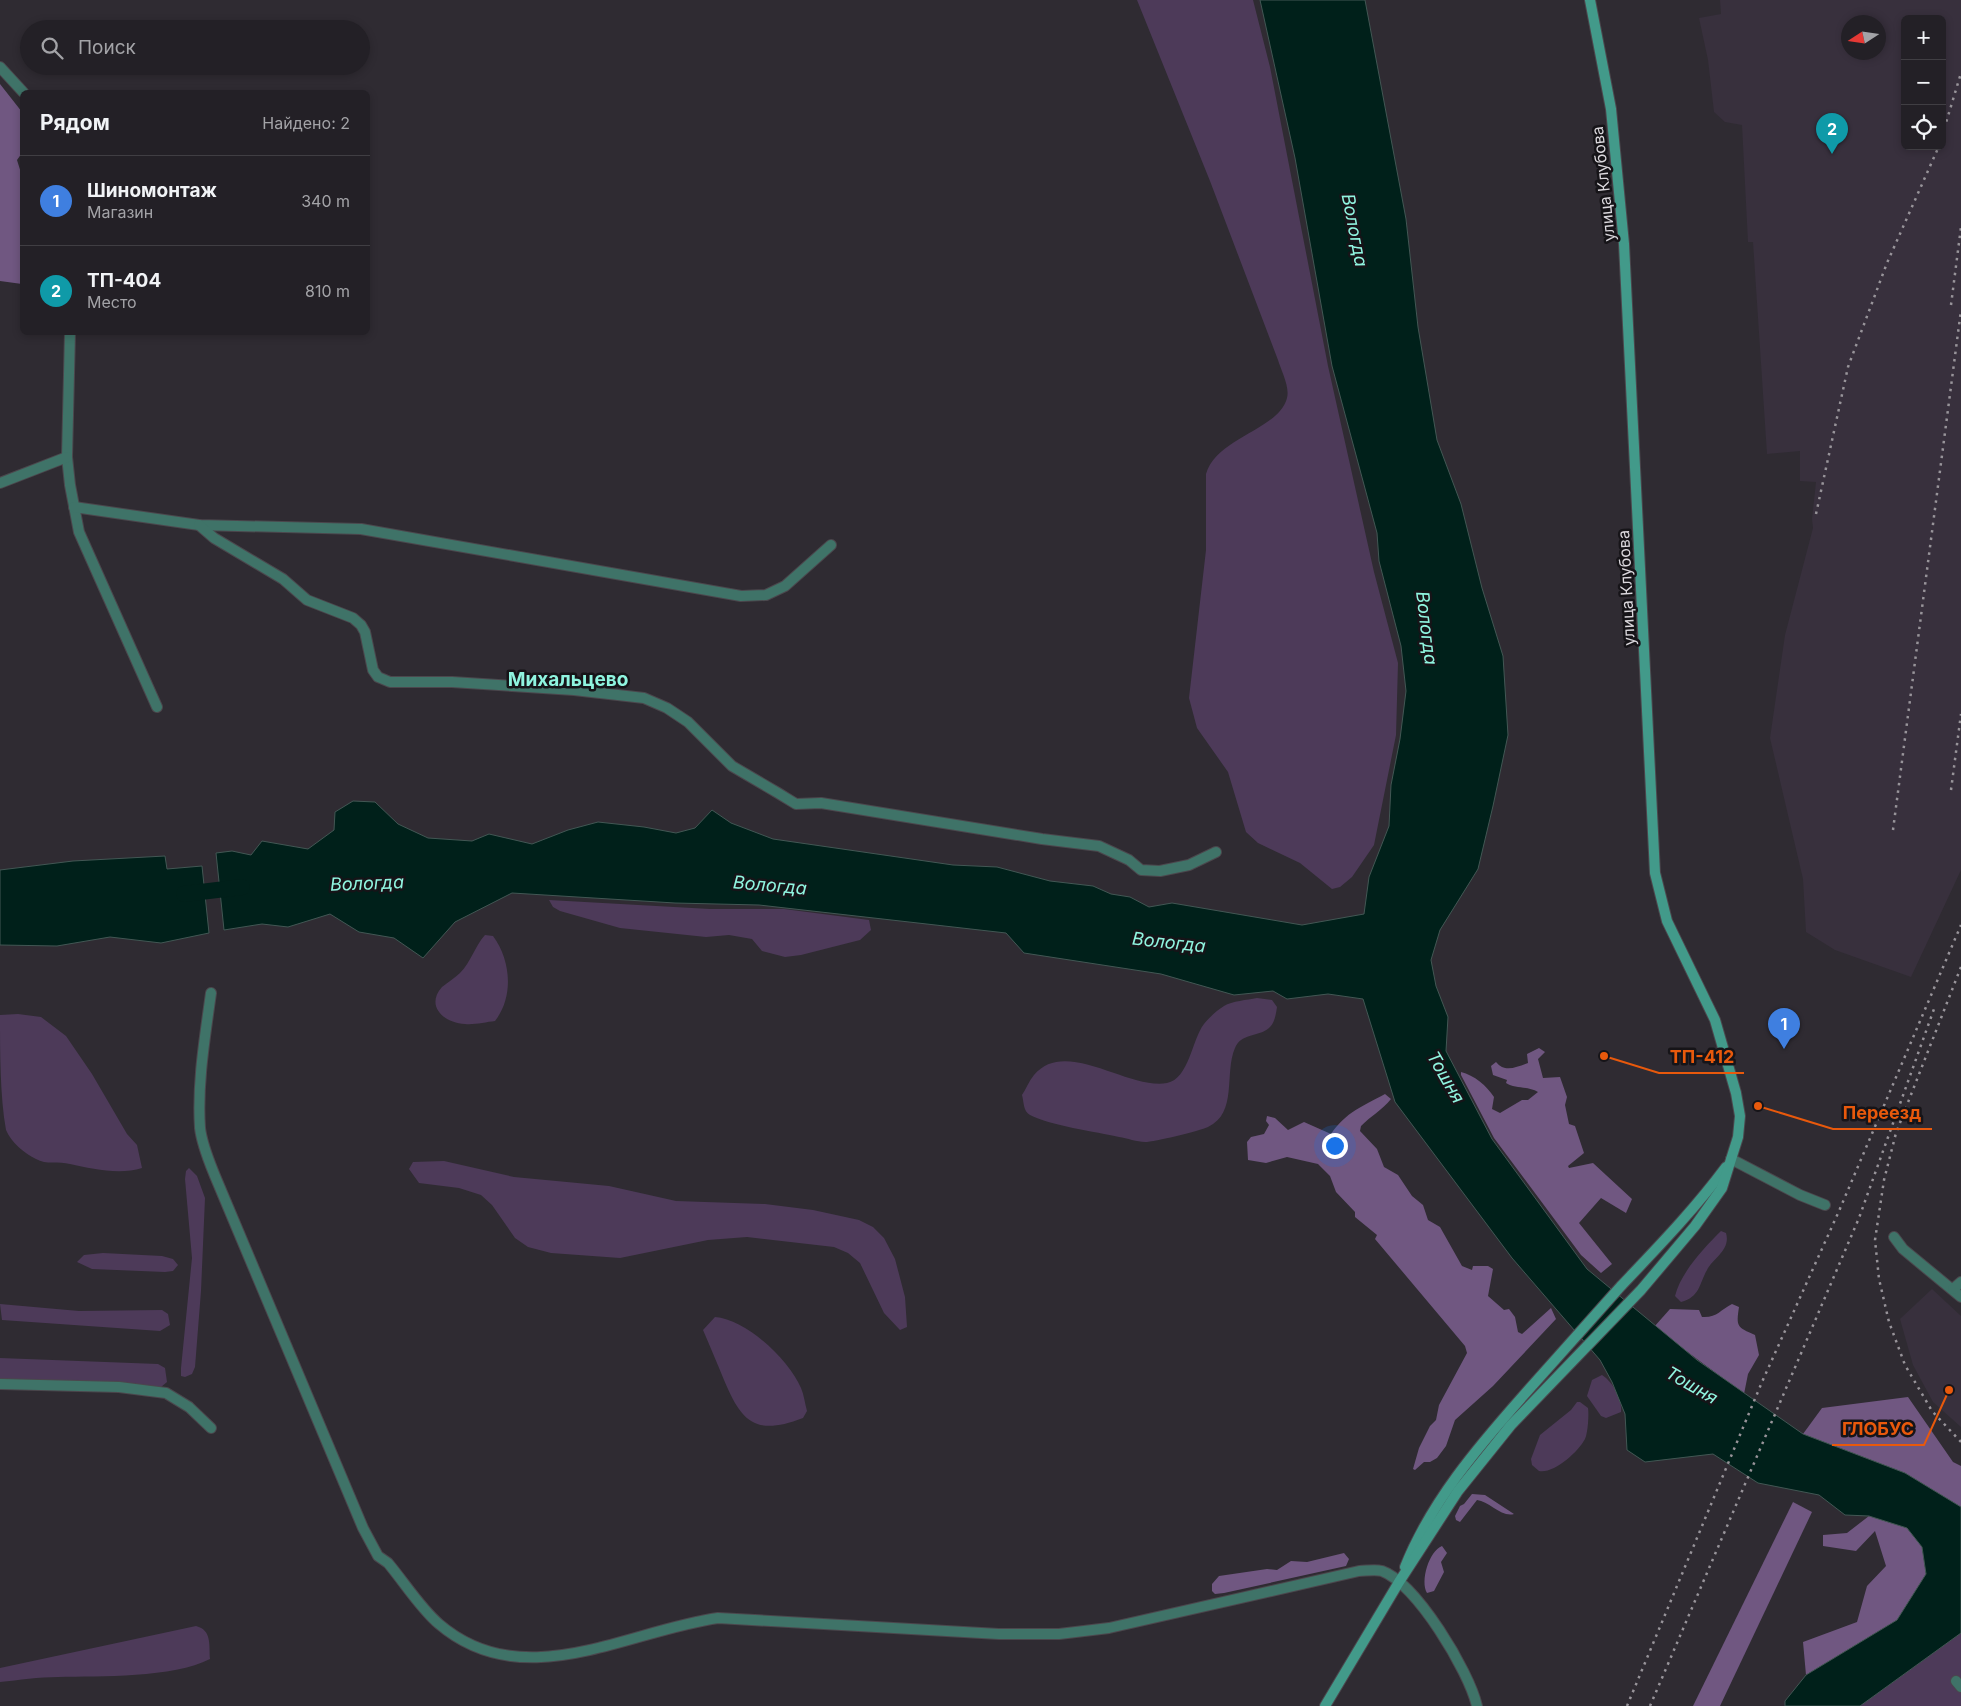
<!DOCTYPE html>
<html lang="ru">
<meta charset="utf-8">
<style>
body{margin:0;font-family:Inter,sans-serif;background:#2b282e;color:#f1f3f6}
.controls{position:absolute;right:15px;top:15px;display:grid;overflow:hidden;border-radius:8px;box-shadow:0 2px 8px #0003}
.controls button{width:45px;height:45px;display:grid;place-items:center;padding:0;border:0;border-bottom:1px solid #403e43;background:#232026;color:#f1f3f6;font:25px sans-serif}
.compass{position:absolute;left:1841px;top:15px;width:45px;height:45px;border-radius:50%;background:#232026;box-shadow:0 2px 8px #0003;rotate:258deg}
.you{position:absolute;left:1334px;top:1145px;width:18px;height:18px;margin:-12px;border:4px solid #fff;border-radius:50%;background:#1a73e8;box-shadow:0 0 0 8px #1a73e833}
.badge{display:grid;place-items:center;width:32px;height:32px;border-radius:50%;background:#1a73e8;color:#fff;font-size:16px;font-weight:700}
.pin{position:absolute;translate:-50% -41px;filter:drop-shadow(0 1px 2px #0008)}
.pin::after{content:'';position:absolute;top:26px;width:18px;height:15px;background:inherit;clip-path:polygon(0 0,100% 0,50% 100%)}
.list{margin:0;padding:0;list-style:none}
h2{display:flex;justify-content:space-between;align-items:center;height:65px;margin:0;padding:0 20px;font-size:21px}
h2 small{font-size:16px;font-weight:400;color:#a3a3a7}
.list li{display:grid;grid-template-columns:32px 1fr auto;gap:15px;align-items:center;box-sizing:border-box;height:90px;padding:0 20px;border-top:1px solid #403e43}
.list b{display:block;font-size:19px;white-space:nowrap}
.list p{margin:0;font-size:16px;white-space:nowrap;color:#a3a3a7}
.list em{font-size:16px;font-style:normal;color:#a3a3a7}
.icon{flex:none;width:28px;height:28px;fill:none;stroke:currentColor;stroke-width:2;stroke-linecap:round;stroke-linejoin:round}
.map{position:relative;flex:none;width:1961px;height:1706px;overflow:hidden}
.search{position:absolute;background:#232026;box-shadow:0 2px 8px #0003;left:20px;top:20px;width:350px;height:55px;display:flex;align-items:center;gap:12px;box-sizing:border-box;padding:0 18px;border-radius:28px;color:#a3a3a7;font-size:19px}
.panel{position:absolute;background:#232026;box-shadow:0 2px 8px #0003;left:20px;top:90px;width:350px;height:245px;border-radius:8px}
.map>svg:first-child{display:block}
</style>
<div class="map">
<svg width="1961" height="1706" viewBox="0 0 1961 1706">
<rect width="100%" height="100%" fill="#2f2b32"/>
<g fill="#38303d" fill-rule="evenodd">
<path d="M1720 0H1961V870L1911 977 1835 950 1806 932 1803 879 1770 738 1785 635 1813 528 1812 519 1816 482 1800 481V451L1767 454 1753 242H1748L1742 125 1725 122 1714 112 1708 60 1699 18 1721 14ZM1905 19H1942V146H1905ZM1848 22H1878V52H1848Z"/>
<polygon points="1932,1289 1961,1316 1961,1427 1933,1402 1913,1365 1900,1319"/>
</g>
<g fill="#4d3a59">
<path d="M1137 0H1253L1270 67 1328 366 1374 572 1398 663 1396 735 1374 845 1352 877 1340 887 1332 889 1300 863 1258 843 1246 832 1228 772 1197 728 1189 698 1206 550V474C1217 437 1279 430 1287 398 1290 387 1281 370 1278 360L1210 181Z"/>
<polygon points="549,900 710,909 784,909 869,920 871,930 860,940 801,955 785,957 762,951 752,939 729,935 706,937 620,928 560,911 553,907"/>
<path d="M485 935 493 936C511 960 514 997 495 1021 486 1022 474 1025 465 1024 444 1023 425 1006 442 987 448 982 455 978 460 973 471 962 475 946 485 935Z"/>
<path d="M1257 998 1272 1000 1277 1007C1276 1013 1275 1023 1269 1028 1259 1037 1241 1033 1235 1048 1224 1073 1238 1113 1208 1127 1200 1131 1154 1142 1145 1142 1137 1142 1127 1138 1119 1137 1097 1132 1048 1125 1030 1115 1023 1111 1024 1102 1022 1095 1026 1089 1029 1081 1034 1075 1065 1037 1128 1090 1167 1083 1189 1079 1192 1039 1204 1024 1209 1018 1217 1010 1224 1006 1232 1001 1247 1000 1257 998Z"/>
<path d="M18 1014 41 1017 66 1036 92 1074 127 1134 137 1145 142 1168C120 1175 92 1169 70 1164 59 1161 46 1165 36 1159 25 1154 11 1142 6 1130 0 1096 0 1052 0 1015Z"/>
<polygon points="444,1161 514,1177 609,1186 676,1201 765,1204 813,1210 859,1220 873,1227 884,1238 895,1259 905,1297 907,1327 900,1330 884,1313 860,1263 848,1253 834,1247 747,1237 708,1240 620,1258 551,1253 528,1247 515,1238 492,1205 481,1195 459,1188 419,1183 409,1169 413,1162"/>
<polygon points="189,1168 197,1176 205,1198 201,1291 195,1367 192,1374 185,1377 181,1376 181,1368 192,1258 185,1179 186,1171"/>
<path d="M1721 1231 1726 1233C1731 1250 1713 1258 1707 1270 1699 1284 1700 1297 1681 1302L1675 1296C1681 1272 1704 1248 1721 1231Z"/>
<polygon points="103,1253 162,1256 173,1259 178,1265 173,1271 165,1272 92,1269 77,1262 84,1255"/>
<polygon points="0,1304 79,1311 162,1310 168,1314 170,1325 160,1331 2,1320"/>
<path d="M715 1317C746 1319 789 1360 801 1388 804 1395 805 1404 807 1411L803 1418C756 1436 742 1423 724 1380 717 1363 710 1346 703 1330Z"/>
<polygon points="0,1358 158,1364 165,1368 167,1382 161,1387 0,1379"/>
<path d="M1602 1375C1613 1382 1622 1399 1621 1412L1606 1418 1601 1416 1587 1396 1592 1380Z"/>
<path d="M1577 1402H1580L1588 1408C1589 1414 1588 1432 1585 1439 1578 1452 1554 1474 1539 1471L1532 1465 1531 1459 1540 1435 1571 1410Z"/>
<path d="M196 1626C212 1630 209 1645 210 1659 173 1678 100 1676 58 1677 39 1677 19 1680 0 1682V1668Z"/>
<polygon points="1961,1633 1961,1706 1860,1706"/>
</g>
<g fill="#705781">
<polygon points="0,84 22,112 22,153 17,160 22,176 22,284 0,281"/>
<path d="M1539 1048 1545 1052 1538 1059 1543 1078 1560 1077 1567 1097 1565 1105 1569 1124 1575 1126 1584 1153 1568 1166 1569 1168 1593 1163 1632 1199 1626 1213 1601 1198 1579 1223 1612 1264 1601 1273 1581 1255 1494 1138 1461 1075V1072C1474 1075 1487 1086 1494 1097L1492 1109 1500 1113 1522 1100H1528L1538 1092C1528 1086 1515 1089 1506 1083L1507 1080 1493 1075 1491 1066 1496 1062C1505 1073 1516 1067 1528 1063L1527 1054Z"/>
<path d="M1385 1094 1391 1099C1382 1110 1371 1116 1361 1126L1360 1131 1377 1149 1384 1167 1398 1175 1412 1196 1423 1205 1428 1220 1440 1227 1462 1266 1472 1270 1473 1266H1488L1493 1269 1488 1296 1504 1310 1509 1309 1515 1317 1518 1332 1522 1334 1551 1308 1556 1319 1493 1386 1455 1420 1446 1446 1437 1458 1430 1462H1424L1415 1470 1413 1469 1419 1448 1430 1426 1436 1420 1439 1405 1467 1353 1465 1346 1375 1239 1377 1235 1355 1217V1212L1336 1192 1330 1176 1318 1164 1287 1157 1266 1163 1248 1160 1247 1142 1251 1137 1264 1134 1269 1125 1266 1121 1267 1116 1275 1118 1288 1130 1304 1122 1331 1134C1346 1112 1363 1106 1385 1094Z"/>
<path d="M1732 1304 1739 1307C1736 1327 1737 1327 1755 1335L1759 1355 1748 1374 1744 1394 1654 1327 1670 1309 1699 1310 1702 1317C1717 1318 1720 1310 1732 1304Z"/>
<polygon points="1908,1397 1953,1462 1961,1466 1961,1507 1905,1473 1803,1434 1822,1408"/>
<path d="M1472 1494 1485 1495 1514 1514C1502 1518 1489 1501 1477 1500L1460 1522 1456 1520 1455 1516 1460 1506 1464 1504Z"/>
<polygon points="1793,1502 1812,1512 1720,1706 1693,1706"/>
<polygon points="1869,1516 1907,1528 1922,1547 1926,1574 1897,1620 1806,1675 1803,1642 1857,1622 1867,1586 1886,1566 1875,1531 1856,1551 1823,1546 1823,1535 1847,1533"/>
<path d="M1442 1546 1447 1553 1441 1562 1444 1572 1434 1591 1427 1593C1420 1581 1429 1551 1442 1546Z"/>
<polygon points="1344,1553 1349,1559 1346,1566 1224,1593 1215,1594 1212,1591 1212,1584 1219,1576 1267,1569 1277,1570 1291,1561 1307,1562"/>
</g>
<g fill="#00201a" stroke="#425754">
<polygon points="1260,0 1365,0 1406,219 1418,327 1437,440 1461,504 1482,588 1503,656 1508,735 1493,806 1478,869 1440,930 1431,960 1436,986 1448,1017 1446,1051 1492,1139 1587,1269 1697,1360 1803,1434 1905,1473 1961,1507 1961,1633 1860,1706 1785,1706 1785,1701 1806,1675 1897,1620 1926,1574 1922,1547 1907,1528 1869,1516 1845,1515 1819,1495 1758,1483 1713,1454 1645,1462 1627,1450 1625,1414 1612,1382 1600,1360 1512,1258 1395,1102 1363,999 1328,994 1287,999 1273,991 1234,995 1161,974 1024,953 1006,933 759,905 675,903 512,893 455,922 423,958 394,938 359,932 330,914 288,927 262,924 224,930 216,853 232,851 251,855 262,841 308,849 334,830 335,812 353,801 375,802 398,824 428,838 472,841 489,834 532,844 568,830 598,822 644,827 676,833 695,828 712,810 731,823 773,839 953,865 997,867 1050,881 1093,886 1111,894 1130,897 1149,907 1172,903 1302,925 1364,914 1369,877 1389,826 1391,785 1400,739 1406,691 1401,646 1379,561 1377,533 1332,366 1295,158"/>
<polygon points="165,856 167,869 202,866 209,933 161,943 110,937 57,946 0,945 0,870 73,861"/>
</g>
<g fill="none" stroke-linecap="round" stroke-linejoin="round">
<polyline stroke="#00201a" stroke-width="16" points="184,894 242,887"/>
<defs>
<g id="minor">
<polyline points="0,67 23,92"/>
<polyline points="70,332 67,457 70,485 79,532 157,707"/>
<polyline points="0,483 67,457"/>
<polyline points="74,507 199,525 361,529 741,596 766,595 785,586 831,545"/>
<polyline points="199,525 214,538 283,579 307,600 353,618 361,625 365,632 373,670 378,677 390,682 452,682 574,690 644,698 667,708 688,722 732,766 778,793 796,804 821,803 1042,839 1099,846 1129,860 1141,870 1160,871 1189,865 1216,852"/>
<path d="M211 993C205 1037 197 1083 200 1128 202 1145 209 1161 215 1176L363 1528 378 1556 388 1563C404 1582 421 1609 439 1624 523 1696 626 1631 718 1618L999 1634H1059L1109 1628 1359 1571C1366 1571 1375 1569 1382 1571 1416 1583 1469 1671 1477 1706"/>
<polyline points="1731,1159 1800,1195 1825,1205"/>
<polyline points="1894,1237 1903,1249 1961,1297"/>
<polyline points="1953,1289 1961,1282"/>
<polyline points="0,1384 119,1387 166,1393 189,1407 211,1428"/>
<polyline points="1956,1681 1961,1687"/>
</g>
<g id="secondary">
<path d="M1405 1567C1431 1502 1477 1448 1523 1396 1555 1360 1588 1323 1621 1286 1658 1247 1694 1210 1726 1167"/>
<polyline points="1325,1706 1399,1582 1458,1491 1511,1425 1641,1290 1695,1226 1722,1188 1738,1137 1740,1116 1736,1093 1715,1020 1667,921 1655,873 1624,244 1611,109 1590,0"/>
</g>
</defs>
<use href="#minor" stroke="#4b474d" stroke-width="12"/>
<use href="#secondary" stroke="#4b474d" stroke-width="12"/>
<use href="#minor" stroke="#3f7368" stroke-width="10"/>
<use href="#secondary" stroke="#429a8a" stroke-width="10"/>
<g stroke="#98949a" stroke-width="2.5" stroke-dasharray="2.5 5" stroke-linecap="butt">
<polyline points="1942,136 1961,73"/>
<polyline points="1951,305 1961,227"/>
<polyline points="1816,514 1848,367 1887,263 1939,146"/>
<polyline points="1951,790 1961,714"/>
<polyline points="1893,830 1961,310"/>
<polyline points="1961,967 1896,1133 1884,1180 1875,1240 1879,1279 1889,1322 1905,1365 1932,1411 1961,1442"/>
<polyline points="1627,1706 1762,1382 1839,1211 1961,925"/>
<polyline points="1650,1706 1859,1218 1934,1009"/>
</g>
</g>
<g text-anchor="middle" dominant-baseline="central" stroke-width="5" stroke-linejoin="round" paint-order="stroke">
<g font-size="16" fill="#dbd8dd" stroke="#161418">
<text transform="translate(1603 184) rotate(-96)">улица Клубова</text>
<text transform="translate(1626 588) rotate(-93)">улица Клубова</text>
</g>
<g font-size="18" font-style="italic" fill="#90f5e0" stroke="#161418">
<text transform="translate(1355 230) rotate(79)">Вологда</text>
<text transform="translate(1427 628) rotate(83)">Вологда</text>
<text transform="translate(367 883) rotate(-2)">Вологда</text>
<text transform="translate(770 885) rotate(5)">Вологда</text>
<text transform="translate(1169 942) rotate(6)">Вологда</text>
<text transform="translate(1446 1077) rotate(60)">Тошня</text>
<text transform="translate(1692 1385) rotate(30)">Тошня</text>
</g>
<g font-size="19" font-weight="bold" fill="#8ff4df" stroke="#161418">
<text x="568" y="679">Михальцево</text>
</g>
</g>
<path fill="none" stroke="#e8590c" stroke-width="2" d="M1604 1056L1659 1073H1744M1758 1106L1833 1129H1932M1949 1390L1924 1445H1832"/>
<g fill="#e8590c" stroke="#161418" stroke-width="2">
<circle cx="1604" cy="1056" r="5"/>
<circle cx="1758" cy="1106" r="5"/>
<circle cx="1949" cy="1390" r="5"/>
</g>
<g font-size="18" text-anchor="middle" font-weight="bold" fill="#e8590c" stroke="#161418" stroke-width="5" stroke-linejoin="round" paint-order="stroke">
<text x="1702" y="1063">ТП-412</text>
<text x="1882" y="1119">Переезд</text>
<text x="1878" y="1435">ГЛОБУС</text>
</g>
</svg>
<div class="controls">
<button>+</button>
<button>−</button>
<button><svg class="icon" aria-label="locate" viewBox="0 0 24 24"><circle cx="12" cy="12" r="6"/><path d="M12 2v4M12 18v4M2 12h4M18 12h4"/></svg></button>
</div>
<svg class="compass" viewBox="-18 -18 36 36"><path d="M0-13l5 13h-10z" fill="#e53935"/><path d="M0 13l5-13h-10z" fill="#a3a3a7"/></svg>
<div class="you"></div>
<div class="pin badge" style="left:1784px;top:1049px;background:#3f7fe0">1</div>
<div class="pin badge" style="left:1832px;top:154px;background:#0f9aa8">2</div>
<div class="search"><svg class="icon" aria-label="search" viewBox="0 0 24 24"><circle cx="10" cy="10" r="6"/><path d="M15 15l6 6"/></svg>Поиск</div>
<section class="panel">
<h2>Рядом<small>Найдено: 2</small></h2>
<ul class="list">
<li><span class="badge" style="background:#3f7fe0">1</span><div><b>Шиномонтаж</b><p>Магазин</p></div><em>340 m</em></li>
<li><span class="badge" style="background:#0f9aa8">2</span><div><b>ТП-404</b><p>Место</p></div><em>810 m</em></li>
</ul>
</section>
</div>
